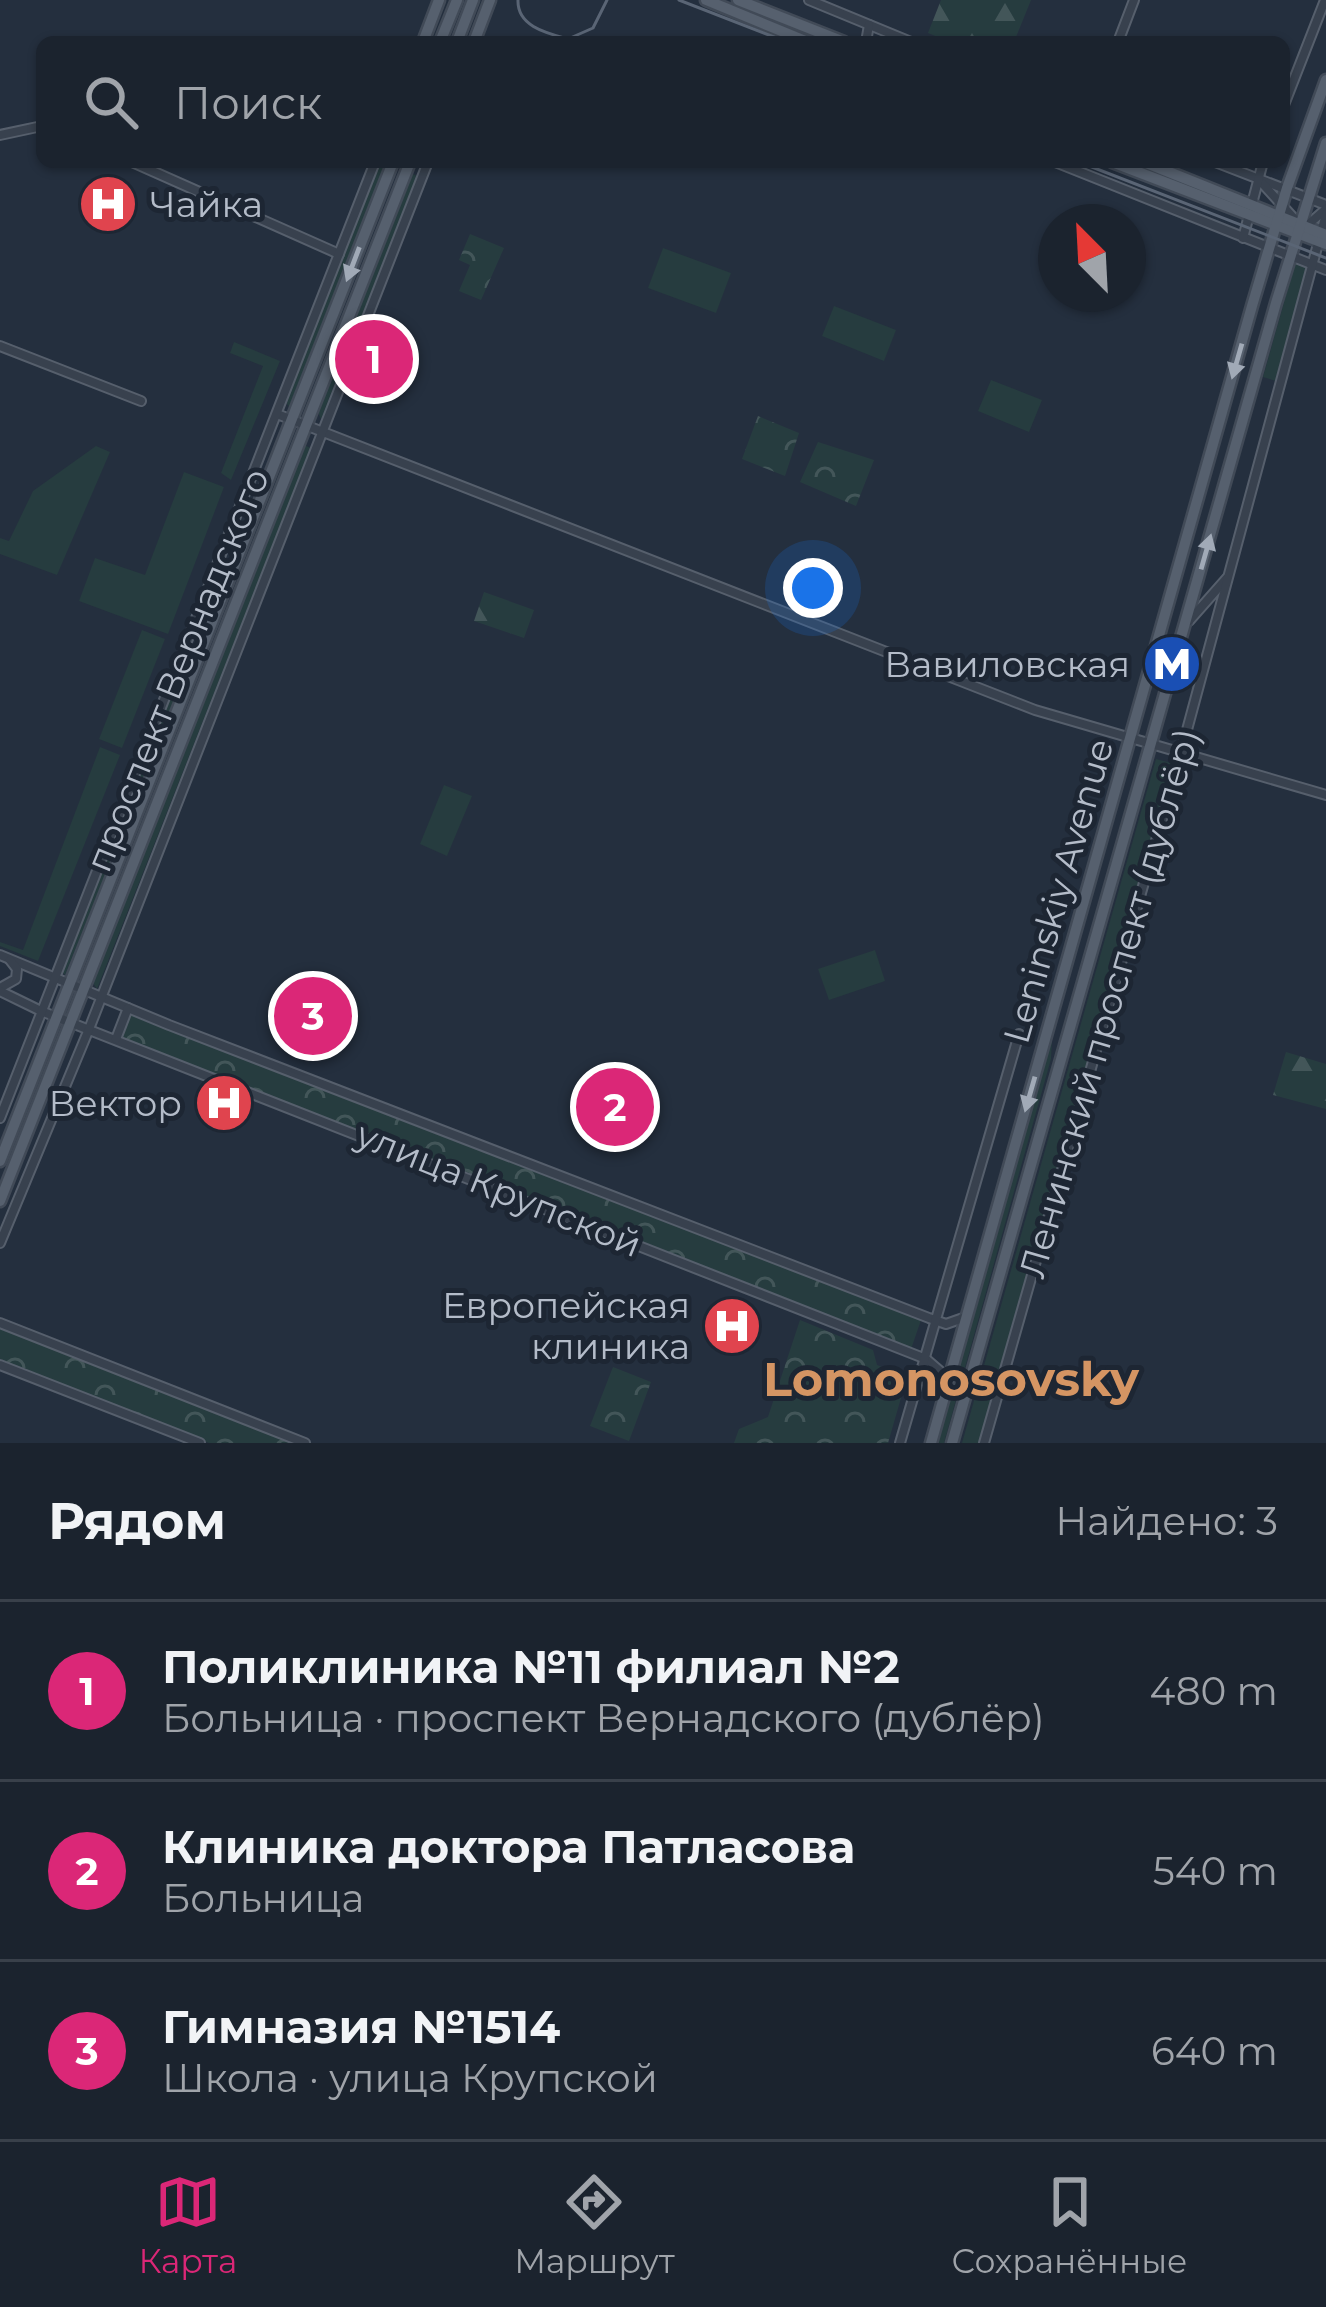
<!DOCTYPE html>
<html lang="ru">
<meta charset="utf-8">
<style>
body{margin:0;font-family:Montserrat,sans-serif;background:#242b36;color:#f1f3f6}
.compass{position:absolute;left:1038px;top:204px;width:108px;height:108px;border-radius:50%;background:#1b232e;box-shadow:0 3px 9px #0004;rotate:336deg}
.you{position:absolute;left:813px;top:588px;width:42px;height:42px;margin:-30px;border:9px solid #fff;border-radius:50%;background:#1a73e8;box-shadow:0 0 0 18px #1a73e833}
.badge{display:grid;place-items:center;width:78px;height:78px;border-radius:50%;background:#db2777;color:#fff;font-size:39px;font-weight:700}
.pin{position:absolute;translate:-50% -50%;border:6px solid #fff;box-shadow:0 3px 12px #0006}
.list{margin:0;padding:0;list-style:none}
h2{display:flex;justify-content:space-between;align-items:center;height:156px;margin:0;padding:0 48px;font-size:51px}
h2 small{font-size:39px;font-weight:400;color:#a0a4aa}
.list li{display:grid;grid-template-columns:78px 1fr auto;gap:36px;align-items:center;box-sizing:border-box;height:180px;padding:0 48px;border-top:3px solid #39404a}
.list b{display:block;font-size:45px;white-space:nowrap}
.list p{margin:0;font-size:39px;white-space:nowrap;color:#a0a4aa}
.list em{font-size:39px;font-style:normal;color:#a0a4aa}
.icon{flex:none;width:66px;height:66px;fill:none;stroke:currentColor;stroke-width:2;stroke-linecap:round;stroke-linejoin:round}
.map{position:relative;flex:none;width:1326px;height:1443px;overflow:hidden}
.search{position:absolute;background:#1b232e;box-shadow:0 3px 9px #0004;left:36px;right:36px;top:36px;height:132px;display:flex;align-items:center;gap:30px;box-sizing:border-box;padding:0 42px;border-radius:18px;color:#a0a4aa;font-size:45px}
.sheet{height:696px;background:#1b232e}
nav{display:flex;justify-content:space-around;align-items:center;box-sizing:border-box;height:168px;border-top:3px solid #39404a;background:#1b232e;font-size:33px;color:#a0a4aa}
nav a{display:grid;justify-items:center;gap:6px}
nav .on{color:#db2777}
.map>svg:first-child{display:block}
</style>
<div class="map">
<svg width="1326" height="1443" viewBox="0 0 1326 1443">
<defs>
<pattern id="forest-firs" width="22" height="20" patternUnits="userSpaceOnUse" patternTransform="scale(3)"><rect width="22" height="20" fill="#263c3f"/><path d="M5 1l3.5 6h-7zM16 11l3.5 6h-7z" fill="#435659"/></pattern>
<pattern id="park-crowns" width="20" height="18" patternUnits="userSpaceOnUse" patternTransform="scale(3)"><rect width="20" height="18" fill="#263c3f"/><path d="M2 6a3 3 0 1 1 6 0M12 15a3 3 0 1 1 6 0" fill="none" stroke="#435659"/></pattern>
</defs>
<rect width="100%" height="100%" fill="#242f3e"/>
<g fill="#263c3f">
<polygon points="379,162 384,162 383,171 289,407 286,402"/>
<polygon points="411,173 417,176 321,419 318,412"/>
<polygon points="663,248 731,273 716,313 648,288"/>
<polygon points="1299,261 1309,266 1276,381 1263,377 1295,263"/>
<polygon points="834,306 896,330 884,361 822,336"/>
<polygon points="234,342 280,361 231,480 221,473 263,366 230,353"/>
<polygon points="991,380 1042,400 1029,432 978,411"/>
<polygon points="304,445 311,448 97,989 93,983"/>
<polygon points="96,446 110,452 57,575 0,554 0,538 9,541 33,491"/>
<polygon points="184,472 224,487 168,634 79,601 95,558 145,575"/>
<polygon points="142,630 165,639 122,748 99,739"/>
<polygon points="193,649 194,654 65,975 62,972 188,651"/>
<polygon points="100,747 120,755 38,961 0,946 0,942 23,950"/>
<polygon points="1156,759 1175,764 981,1443 962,1443"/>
<polygon points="444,785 472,796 447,856 420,844"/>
<polygon points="875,950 885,981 829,1000 818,969"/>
<polygon points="1052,1039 1051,1059 944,1443 938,1443"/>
</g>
<g fill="url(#forest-firs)">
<polygon points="941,0 1031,0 1014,42 950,42 928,33"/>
<polygon points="484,592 534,610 524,638 474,621"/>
<polygon points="1286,1052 1326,1064 1326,1109 1273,1095"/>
</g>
<g fill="url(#park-crowns)">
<polygon points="470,234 504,248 481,300 459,291 470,265 459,260"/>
<polygon points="758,416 799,433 785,476 742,459"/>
<polygon points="818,442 874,460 856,506 800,482"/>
<polygon points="130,1012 921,1320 911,1349 120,1037"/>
<polygon points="800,1320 873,1350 877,1365 907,1377 888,1443 734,1443 739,1429 768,1417"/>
<polygon points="0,1328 292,1443 209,1443 0,1361"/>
<polygon points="613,1367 651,1382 629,1441 590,1426"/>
</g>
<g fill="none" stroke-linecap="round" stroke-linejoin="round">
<defs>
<g id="minor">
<polyline points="809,0 911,42"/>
<polyline points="866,42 869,25"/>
<polyline points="1118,42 1134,0"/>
<polyline points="1284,105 1325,0"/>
<polyline points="0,135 42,126"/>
<polyline points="132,162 339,254"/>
<polyline points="1055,162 1326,270"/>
<polyline points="1215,162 1326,205"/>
<polyline points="1262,183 1299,224"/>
<polyline points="1303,229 1326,209"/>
<polyline points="1243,238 1263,162"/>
<polyline points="0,346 141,401"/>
<polyline points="277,414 1035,710 1326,795"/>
<polyline points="1189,621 1227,578"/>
<polyline points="0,955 169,1025 929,1318 946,1324 966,1317"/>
<polyline points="0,988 16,979 17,969 10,960"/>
<polyline points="0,991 41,1011 926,1359 948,1378"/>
<polyline points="116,1039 128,1008"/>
<polyline points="0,1118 375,162"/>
<polyline points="0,1243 89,1029 428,162"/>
<polyline points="0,1323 305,1443"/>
<polyline points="0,1365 200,1443"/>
<polyline points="900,1443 1019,1034"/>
<polyline points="984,1443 1177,767 1326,214"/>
</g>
<g id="major">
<polyline points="706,0 808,42"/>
<polyline points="738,0 844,42"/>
<polyline points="423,42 439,0"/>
<polyline points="440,42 457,0"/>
<polyline points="457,42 473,0"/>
<polyline points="474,42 490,0"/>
<polyline points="1112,162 1326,244"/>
<polyline points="1144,162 1326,235"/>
<polyline points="0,1161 393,162"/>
<polyline points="0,1201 410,162"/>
<polyline points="931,1443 1252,306 1287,188 1326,80"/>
<polyline points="952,1443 1276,303 1326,143"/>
</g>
</defs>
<use href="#minor" stroke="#565f6c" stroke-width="12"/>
<use href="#major" stroke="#414a57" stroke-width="15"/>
<use href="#minor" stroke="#38414e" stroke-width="8"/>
<use href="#major" stroke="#56606e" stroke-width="10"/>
<g stroke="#5a6575" stroke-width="3">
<path d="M518 0C517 26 546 33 568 39L593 28 607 0"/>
<polyline points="679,0 787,42"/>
<polyline points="1079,162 1326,258"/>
</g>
</g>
<defs><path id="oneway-solid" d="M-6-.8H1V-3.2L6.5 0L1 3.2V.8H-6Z" transform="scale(3)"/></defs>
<g fill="#a1aab7">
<use href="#oneway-solid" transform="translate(353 264) rotate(111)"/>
<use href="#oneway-solid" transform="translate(1237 361) rotate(106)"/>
<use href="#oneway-solid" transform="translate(1206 552) rotate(-74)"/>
<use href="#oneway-solid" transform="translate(1030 1094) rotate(106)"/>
</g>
<defs>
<symbol id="hospital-disc" viewBox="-11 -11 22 22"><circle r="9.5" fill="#e0444e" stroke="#1d2633"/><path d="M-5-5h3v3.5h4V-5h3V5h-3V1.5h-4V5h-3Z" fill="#fff"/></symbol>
<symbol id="metro-disc" viewBox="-11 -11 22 22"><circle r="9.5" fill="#1a4fb4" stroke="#1d2633"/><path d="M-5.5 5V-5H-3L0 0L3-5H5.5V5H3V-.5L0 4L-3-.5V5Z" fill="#fff"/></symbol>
</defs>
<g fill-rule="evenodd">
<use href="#hospital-disc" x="75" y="171" width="66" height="66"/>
<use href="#metro-disc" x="1139" y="631" width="66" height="66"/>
<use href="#hospital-disc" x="191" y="1070" width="66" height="66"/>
<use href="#hospital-disc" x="699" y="1293" width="66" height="66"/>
</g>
<g text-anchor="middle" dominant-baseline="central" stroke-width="10" stroke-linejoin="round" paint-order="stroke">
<g font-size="36" fill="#b4bcc9" stroke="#1d2633" text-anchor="end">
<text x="150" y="204" text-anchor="start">Чайка</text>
<text x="1130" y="664">Вавиловская</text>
<text x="182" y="1103">Вектор</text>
<text x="690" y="1305">Европейская<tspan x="690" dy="41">клиника</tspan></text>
</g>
<g font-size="36" fill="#b4bcc9" stroke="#1d2633">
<text transform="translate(177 670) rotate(-68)">проспект Вернадского</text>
<text transform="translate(1058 891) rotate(-74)">Leninskiy Avenue</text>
<text transform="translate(1109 1003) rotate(-74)">Ленинский проспект (дублёр)</text>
<text transform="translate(499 1189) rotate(22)">улица Крупской</text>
</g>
<g font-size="48" font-weight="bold" fill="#d59563" stroke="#1d2633">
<text x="951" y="1379">Lomonosovsky</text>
</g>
</g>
</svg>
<svg class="compass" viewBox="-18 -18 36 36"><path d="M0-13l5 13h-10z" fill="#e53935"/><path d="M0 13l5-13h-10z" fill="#a0a4aa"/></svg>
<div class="you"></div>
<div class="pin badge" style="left:374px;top:359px">1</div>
<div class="pin badge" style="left:615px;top:1107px">2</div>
<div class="pin badge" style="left:313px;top:1016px">3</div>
<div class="search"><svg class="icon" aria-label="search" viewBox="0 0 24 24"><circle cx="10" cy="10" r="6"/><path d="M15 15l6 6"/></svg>Поиск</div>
</div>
<section class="sheet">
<h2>Рядом<small>Найдено: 3</small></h2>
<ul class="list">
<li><span class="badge">1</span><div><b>Поликлиника №11 филиал №2</b><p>Больница · проспект Вернадского (дублёр)</p></div><em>480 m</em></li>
<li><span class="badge">2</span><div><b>Клиника доктора Патласова</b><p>Больница</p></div><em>540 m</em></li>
<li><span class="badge">3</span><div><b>Гимназия №1514</b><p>Школа · улица Крупской</p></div><em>640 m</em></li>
</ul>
</section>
<nav>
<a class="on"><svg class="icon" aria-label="map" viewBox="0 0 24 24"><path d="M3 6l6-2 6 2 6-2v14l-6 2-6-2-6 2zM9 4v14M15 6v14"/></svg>Карта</a>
<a><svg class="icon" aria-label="directions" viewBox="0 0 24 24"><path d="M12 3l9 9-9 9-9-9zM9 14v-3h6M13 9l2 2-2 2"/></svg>Маршрут</a>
<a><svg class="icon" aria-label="saved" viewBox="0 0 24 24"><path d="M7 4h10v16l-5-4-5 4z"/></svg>Сохранённые</a>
</nav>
